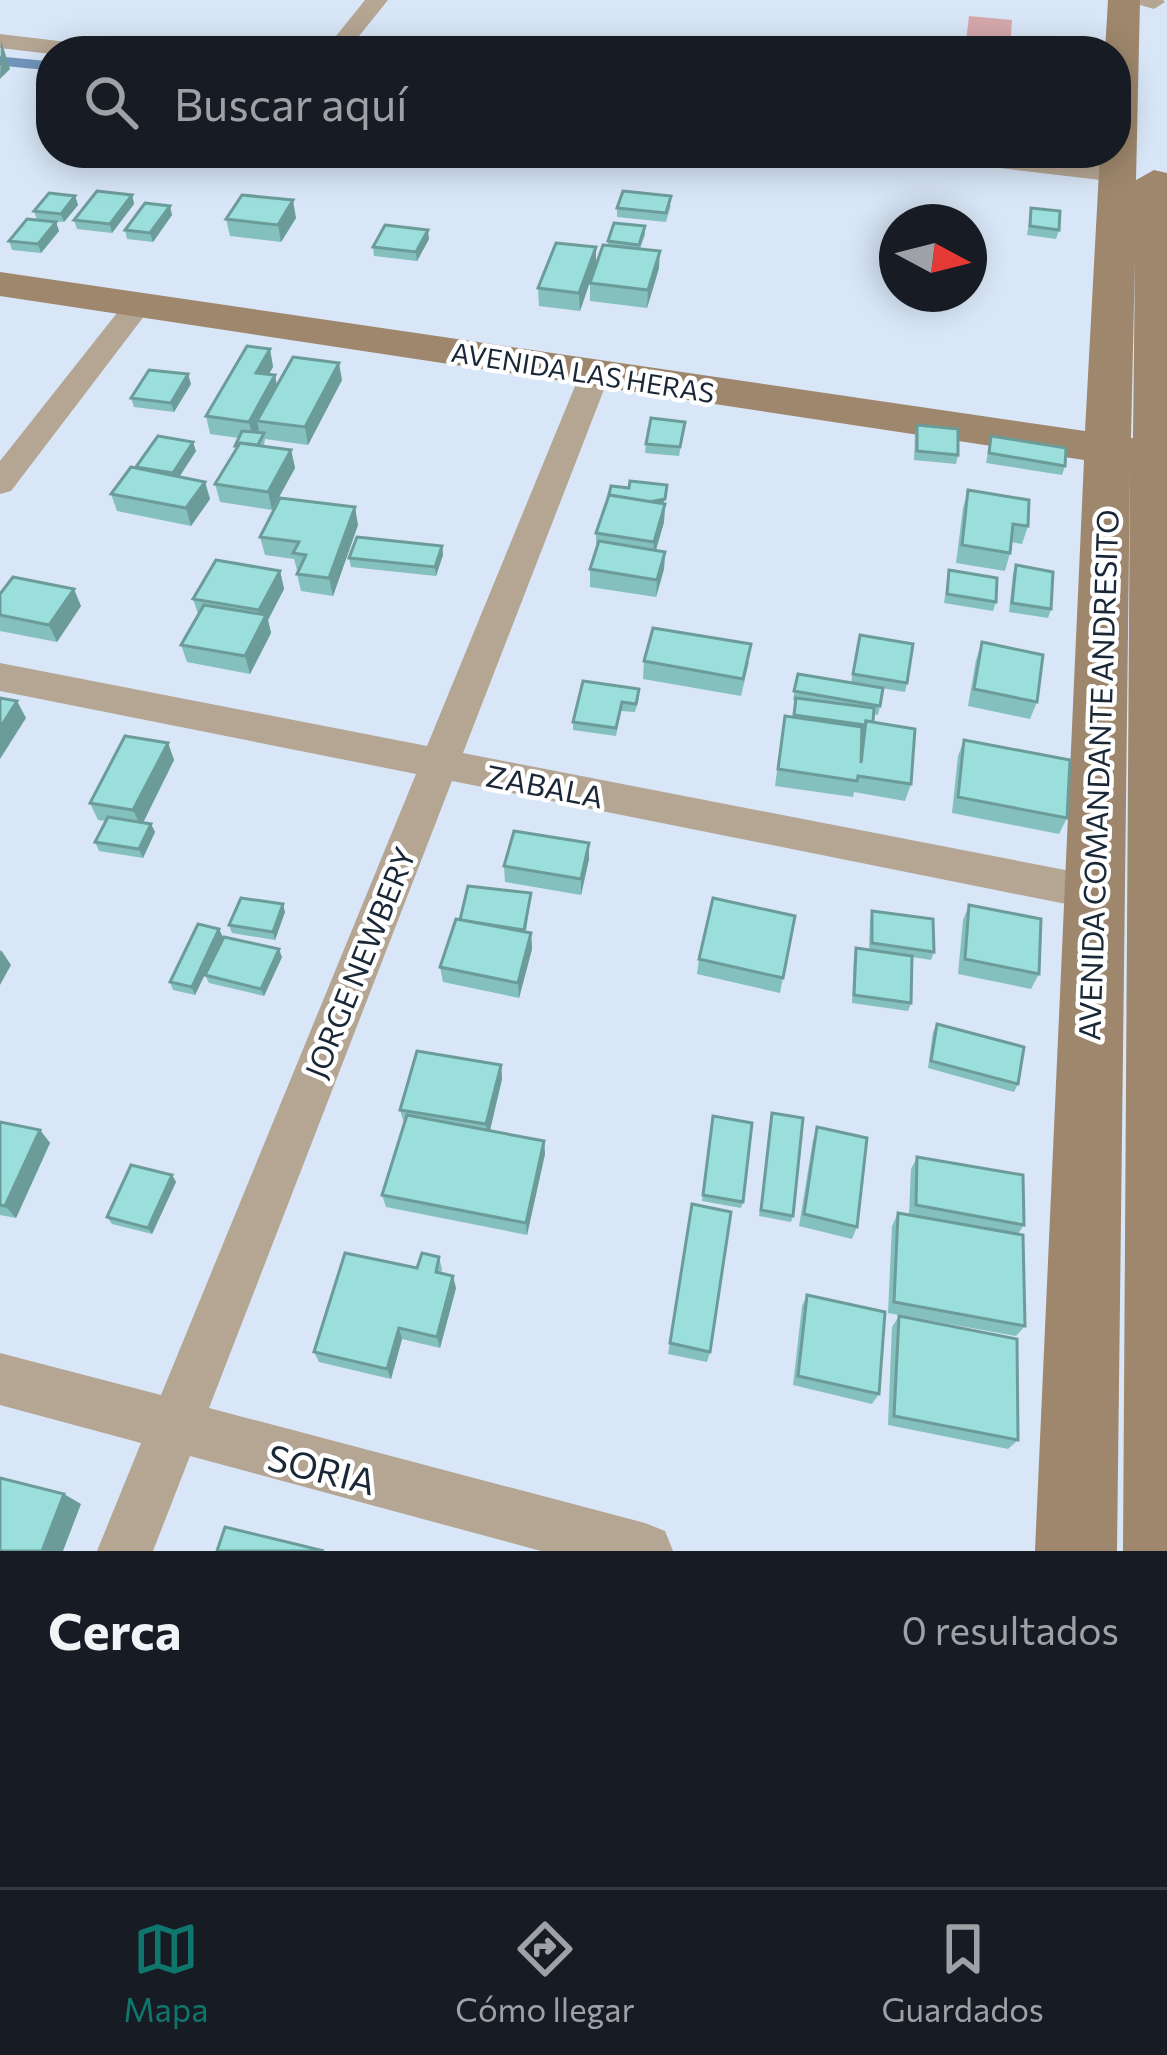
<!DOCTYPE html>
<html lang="es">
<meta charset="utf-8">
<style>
body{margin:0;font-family:Commissioner,sans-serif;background:#242831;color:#f1f3f6}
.compass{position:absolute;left:879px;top:204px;width:108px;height:108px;border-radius:50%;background:#171b24;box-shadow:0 6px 30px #0003;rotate:97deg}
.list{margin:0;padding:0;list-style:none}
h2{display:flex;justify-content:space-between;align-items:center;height:156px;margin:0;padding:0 48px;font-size:51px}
h2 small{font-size:39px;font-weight:400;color:#9ea1a6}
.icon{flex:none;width:66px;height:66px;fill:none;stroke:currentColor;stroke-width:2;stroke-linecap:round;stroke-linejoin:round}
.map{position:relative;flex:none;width:1167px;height:1551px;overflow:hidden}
.search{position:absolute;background:#171b24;box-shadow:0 6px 30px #0003;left:36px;right:36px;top:36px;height:132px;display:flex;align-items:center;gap:30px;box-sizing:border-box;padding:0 42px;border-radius:48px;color:#9ea1a6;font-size:45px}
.sheet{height:336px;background:#171b24}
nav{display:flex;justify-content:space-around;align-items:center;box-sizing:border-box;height:168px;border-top:3px solid #363941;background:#171b24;font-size:33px;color:#9ea1a6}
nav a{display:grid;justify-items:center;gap:6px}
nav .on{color:#0f766e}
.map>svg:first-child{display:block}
</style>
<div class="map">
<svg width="1167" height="1551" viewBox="0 0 1167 1551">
<rect width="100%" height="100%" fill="#d8e6f7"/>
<polygon fill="#d5a8ac" points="969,16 1012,20 1010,51 965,51"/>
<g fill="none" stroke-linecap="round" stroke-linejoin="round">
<polyline stroke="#7194bb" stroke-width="9" points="0,61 51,66"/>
<g fill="#b5a694" fill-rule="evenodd">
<polygon points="365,0 388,0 347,51 324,51"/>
<polygon points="1123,0 1163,0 1165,2 1154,9"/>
<polygon points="0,34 84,44 95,51 51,54 0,48"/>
<polygon points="928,153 1005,153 1117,166 1130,174 1117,182 941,161"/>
<polygon points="138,296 148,299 148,311 11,491 0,494 0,461 128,299"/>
<polygon points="595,365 610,374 463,753 1091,875 1106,880 1112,892 1106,904 1091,909 452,781 209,1408 645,1523 665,1531 673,1551 541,1551 190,1456 153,1551 97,1551 141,1443 0,1405 0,1353 161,1395 416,774 0,691 0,663 427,746 580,374"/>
</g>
<path fill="#9e876c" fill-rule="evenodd" d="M1108 0H1140L1136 180 1154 170 1167 173V1551H1123L1130 467 1117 1551H1035L1084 460 0 296V272L1085 431 1100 153H1116V51H1105ZM1135 258 1133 438H1131Z"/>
</g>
<g fill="#84c0bd">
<polygon points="132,195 134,204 112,233 77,229 74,220"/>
<polygon points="75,196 78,205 64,222 37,220 34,211"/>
<polygon points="671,205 666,222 617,217 617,208"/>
<polygon points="1031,208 1059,230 1056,239 1027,235"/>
<polygon points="172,215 153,242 127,239 125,230"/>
<polygon points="296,218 281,242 230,236 226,219"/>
<polygon points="56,222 59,231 41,253 12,250 9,241"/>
<polygon points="645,226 645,235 640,249 659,268 647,308 590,301 590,283 608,245 608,241"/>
<polygon points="429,239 417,261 374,256 373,247"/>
<polygon points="596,247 596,264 580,311 539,306 538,288"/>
<polygon points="270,349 273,367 269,374 275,375 277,385 342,380 308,445 265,439 264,446 291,450 295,468 272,510 220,502 215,484 236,449 235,446 239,438 210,434 206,416"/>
<polygon points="191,384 174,412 134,407 131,398"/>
<polygon points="685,422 679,456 645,453 646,444"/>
<polygon points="917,425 958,455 956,464 914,460 915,434"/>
<polygon points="991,436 1065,466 1062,475 986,463"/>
<polygon points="196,451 179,477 205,482 210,499 191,526 117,511 111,494 137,468"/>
<polygon points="629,488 665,504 664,522 656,550 665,552 664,569 656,597 590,587 590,569 596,550 596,533"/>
<polygon points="968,490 1028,526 1022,544 1011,542 1010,553 1005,571 956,563 963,508"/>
<polygon points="358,525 333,596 301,591 297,574 299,571 297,570 294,559 265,555 260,537"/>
<polygon points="442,546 443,555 436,576 351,567 349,558"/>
<polygon points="1016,565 1051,609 1048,618 1009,612 1013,574"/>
<polygon points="949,570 996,602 993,611 944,603"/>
<polygon points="280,571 284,589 268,620 271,633 250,674 187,662 181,645 198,614 193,599"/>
<polygon points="0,594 81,606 57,642 0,631"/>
<polygon points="860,635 907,683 905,692 851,683"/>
<polygon points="982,642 1037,702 1030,719 968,706 976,660"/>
<polygon points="644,661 749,662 741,696 643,679"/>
<polygon points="798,674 880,706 878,715 873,714 873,722 911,784 905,801 854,792 853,797 775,786 782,733 793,717 796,701 793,700"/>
<polygon points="583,681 639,698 635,712 621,711 616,736 573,730 573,722"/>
<polygon points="964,740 1067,818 1059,834 952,813 958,756"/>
<polygon points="168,743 174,760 143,822 151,824 155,832 143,858 99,851 95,842 106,821 98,820 90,803"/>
<polygon points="589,859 581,895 505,882 504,866"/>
<polygon points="531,893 526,932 531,933 532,949 519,998 443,982 440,967 460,920"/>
<polygon points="969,905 1039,974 1031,989 958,974 963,920"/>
<polygon points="872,911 934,952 931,960 912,957 911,1003 908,1011 852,1003 854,956 856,948 869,950 870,920"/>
<polygon points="285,912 275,940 232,933 229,925"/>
<polygon points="795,916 780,993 697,974 699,959"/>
<polygon points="223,937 195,995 173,990 170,982"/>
<polygon points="282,957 264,996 209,983 205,975"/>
<polygon points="937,1024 1018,1084 1014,1092 928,1068 933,1032"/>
<polygon points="501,1065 502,1079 490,1131 544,1141 545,1154 527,1235 386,1207 382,1195 404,1123 400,1110"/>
<polygon points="772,1113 793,1216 791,1222 759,1216"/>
<polygon points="713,1116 743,1202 741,1208 702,1201"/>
<polygon points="0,1122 40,1130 50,1143 16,1218 0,1215"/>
<polygon points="817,1127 857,1227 852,1239 799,1226 813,1140"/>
<polygon points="917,1157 1024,1225 1018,1234 1025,1326 1016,1336 888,1313 892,1226 898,1213 909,1215 911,1169"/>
<polygon points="172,1175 176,1182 152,1234 112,1224 107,1217"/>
<polygon points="692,1204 710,1352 707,1362 668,1354"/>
<polygon points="439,1257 442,1269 441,1274 456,1288 440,1348 402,1339 391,1379 319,1362 314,1352 417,1268"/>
<polygon points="807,1295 879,1394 872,1404 793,1385 802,1306"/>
<polygon points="899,1316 1018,1440 1008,1449 888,1425 892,1327"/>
</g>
<g fill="#6c9c9a">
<polygon points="1,40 10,69 0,79"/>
<polygon points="132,195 134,204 112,233 110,224"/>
<polygon points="75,196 78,205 64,222 61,214"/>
<polygon points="293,200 296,218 281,242 278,225"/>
<polygon points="170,206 172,215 153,242 150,233"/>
<polygon points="56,222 59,231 41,253 38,244"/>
<polygon points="428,230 429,239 417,261 416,252"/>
<polygon points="596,247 596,264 580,311 579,293"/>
<polygon points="660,251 659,268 647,308 648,290"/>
<polygon points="270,349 273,367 260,390 256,373"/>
<polygon points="339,363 342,380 308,445 305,427"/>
<polygon points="188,374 191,384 174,412 171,403"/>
<polygon points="275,375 278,393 257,421 259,429 253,439 249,422"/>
<polygon points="193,442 196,451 176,482 173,473"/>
<polygon points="291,450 295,468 272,510 268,492"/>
<polygon points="205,482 210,499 191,526 186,508"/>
<polygon points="667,485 662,514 665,504 664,522 653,560 654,542 647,507"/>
<polygon points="355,507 358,525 333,596 329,578"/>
<polygon points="442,546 443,555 436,576 435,567"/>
<polygon points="665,552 664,569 656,597 657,580"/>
<polygon points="280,571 284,589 268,620 271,633 250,674 245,656 263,623 259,610"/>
<polygon points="74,589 81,606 57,642 49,625"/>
<polygon points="17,701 26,718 0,759 0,728"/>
<polygon points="168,743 174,760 141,827 133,810"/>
<polygon points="151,824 155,832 143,858 139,849"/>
<polygon points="589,843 589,859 581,895 581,879"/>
<polygon points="283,904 285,912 275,940 273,932"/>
<polygon points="219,929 223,937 195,995 192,987"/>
<polygon points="531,933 532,949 519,998 518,983"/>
<polygon points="279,949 282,957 264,996 261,989"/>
<polygon points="1,950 11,965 0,985 0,952"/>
<polygon points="501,1065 502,1079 488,1138 486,1124"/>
<polygon points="40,1130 50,1143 16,1218 5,1206"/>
<polygon points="544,1141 545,1154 527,1235 526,1223"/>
<polygon points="172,1175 176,1182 152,1234 148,1228"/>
<polygon points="453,1276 456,1288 440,1348 437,1337"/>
<polygon points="399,1328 402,1339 391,1379 387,1369"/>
<polygon points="64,1494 81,1504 63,1551 42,1551"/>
</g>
<g fill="#9adfdc" stroke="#6c9c9a" stroke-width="3">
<polygon points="97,191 132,195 110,224 74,220"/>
<polygon points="623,191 671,196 666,213 617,208"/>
<polygon points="49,193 75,196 61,214 34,211"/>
<polygon points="242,195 293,200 278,225 226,219"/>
<polygon points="145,203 170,206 150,233 125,230"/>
<polygon points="1031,208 1060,211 1059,230 1030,226"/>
<polygon points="27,219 56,222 38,244 9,241"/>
<polygon points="614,223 645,226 639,245 608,241"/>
<polygon points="385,225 428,230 416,252 373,247"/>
<polygon points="556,243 596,247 579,293 538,288"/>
<polygon points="603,245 660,251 648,290 590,283"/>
<polygon points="247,346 270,349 256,373 275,375 249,422 206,416"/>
<polygon points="293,357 339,363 305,427 257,421"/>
<polygon points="149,370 188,374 171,403 131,398"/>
<polygon points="651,418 685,422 680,447 646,444"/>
<polygon points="917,425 958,429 958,455 917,451"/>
<polygon points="242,431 264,433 258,445 240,443 237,446 235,446"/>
<polygon points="158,436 193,442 173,473 136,467"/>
<polygon points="991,436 1066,448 1065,466 989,453"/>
<polygon points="240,443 291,450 268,492 215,484"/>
<polygon points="131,467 205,482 186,508 111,494"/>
<polygon points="630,481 667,485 665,499 649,502 609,495 608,499 611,486 629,488"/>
<polygon points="968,490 1029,500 1028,526 1013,524 1010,553 962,545"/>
<polygon points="609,495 665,504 654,542 596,533"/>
<polygon points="280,498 355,507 329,578 297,574 306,555 293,553 299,542 260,537"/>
<polygon points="357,537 442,546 435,567 349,558"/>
<polygon points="599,541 665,552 657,580 590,569"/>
<polygon points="216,560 280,571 259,610 193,599"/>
<polygon points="1016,565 1053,572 1051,609 1012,603"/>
<polygon points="949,570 997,578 996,602 947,594"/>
<polygon points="13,577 74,589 49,625 0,615 0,594"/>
<polygon points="204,605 266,615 245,656 181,645"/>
<polygon points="653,628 751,644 743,679 644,661"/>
<polygon points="860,635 913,644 907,683 853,674"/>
<polygon points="982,642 1043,655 1037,702 974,689"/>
<polygon points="798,674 883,688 880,706 794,691"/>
<polygon points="583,681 639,689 636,704 622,702 616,728 573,722"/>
<polygon points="0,698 17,701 0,728"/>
<polygon points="796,698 874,708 873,722 866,721 865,725 794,715"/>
<polygon points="785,716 862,727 861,763 866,721 915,729 911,784 858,776 857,781 778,769"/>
<polygon points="125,736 168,743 133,810 90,803"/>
<polygon points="964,740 1070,760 1067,818 958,797"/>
<polygon points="108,817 151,824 139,849 95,842"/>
<polygon points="514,831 589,843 581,879 504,866"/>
<polygon points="468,886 531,893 524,930 460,920"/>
<polygon points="241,898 283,904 273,932 229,925"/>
<polygon points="713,898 795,916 783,978 699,959"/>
<polygon points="969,905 1041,919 1039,974 965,959"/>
<polygon points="872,911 933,919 934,952 872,943"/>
<polygon points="456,919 531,933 518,983 440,967"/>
<polygon points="198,924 219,929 192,987 170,982"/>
<polygon points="224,937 279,949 261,989 205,975"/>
<polygon points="856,948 912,956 911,1003 854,995"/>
<polygon points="937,1024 1024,1047 1018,1084 931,1061"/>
<polygon points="417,1051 501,1065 486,1124 400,1110"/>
<polygon points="772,1113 803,1118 793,1216 761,1210"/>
<polygon points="407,1115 544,1141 526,1223 382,1195"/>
<polygon points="713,1116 752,1123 743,1202 703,1195"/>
<polygon points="0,1122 40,1130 5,1206 0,1205"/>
<polygon points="817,1127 867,1138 857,1227 804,1214"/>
<polygon points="917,1157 1023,1175 1024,1225 916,1205"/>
<polygon points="131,1165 172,1175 148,1228 107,1217"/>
<polygon points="692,1204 731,1212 710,1352 670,1343"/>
<polygon points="898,1213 1023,1235 1025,1326 894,1302"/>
<polygon points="345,1253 417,1268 422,1253 439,1257 436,1272 453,1276 437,1337 399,1328 387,1369 314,1352"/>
<polygon points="807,1295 885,1312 879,1394 798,1376"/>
<polygon points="899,1316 1017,1339 1018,1440 894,1416"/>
<polygon points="0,1478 64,1494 42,1551 0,1551"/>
<polygon points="225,1527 324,1551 217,1551"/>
</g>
<g text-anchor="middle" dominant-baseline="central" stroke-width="9" stroke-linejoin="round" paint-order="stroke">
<g font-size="27" fill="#192736" stroke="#fff">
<text transform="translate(583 372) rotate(9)">AVENIDA LAS HERAS</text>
</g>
<g font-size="30" fill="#192736" stroke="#fff">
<text transform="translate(1097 775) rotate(-88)">AVENIDA COMANDANTE ANDRESITO</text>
<text transform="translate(545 785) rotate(11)">ZABALA</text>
<text transform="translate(359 962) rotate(-68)">JORGE NEWBERY</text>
</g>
<g font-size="36" fill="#192736" stroke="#fff">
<text transform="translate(322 1468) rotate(14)">SORIA</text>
</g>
</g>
</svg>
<svg class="compass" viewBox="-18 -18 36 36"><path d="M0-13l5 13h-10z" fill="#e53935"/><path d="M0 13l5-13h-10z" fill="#9ea1a6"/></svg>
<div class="search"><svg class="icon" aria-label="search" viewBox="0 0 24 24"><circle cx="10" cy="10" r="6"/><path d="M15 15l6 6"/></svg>Buscar aquí</div>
</div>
<section class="sheet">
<h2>Cerca<small>0 resultados</small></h2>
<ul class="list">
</ul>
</section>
<nav>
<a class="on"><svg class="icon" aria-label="map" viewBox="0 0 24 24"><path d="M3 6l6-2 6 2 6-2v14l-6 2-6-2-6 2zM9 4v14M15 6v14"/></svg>Mapa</a>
<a><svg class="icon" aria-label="directions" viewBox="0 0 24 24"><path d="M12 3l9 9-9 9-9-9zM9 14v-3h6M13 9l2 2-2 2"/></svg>Cómo llegar</a>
<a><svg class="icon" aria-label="saved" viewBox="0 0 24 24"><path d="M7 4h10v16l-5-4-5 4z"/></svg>Guardados</a>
</nav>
